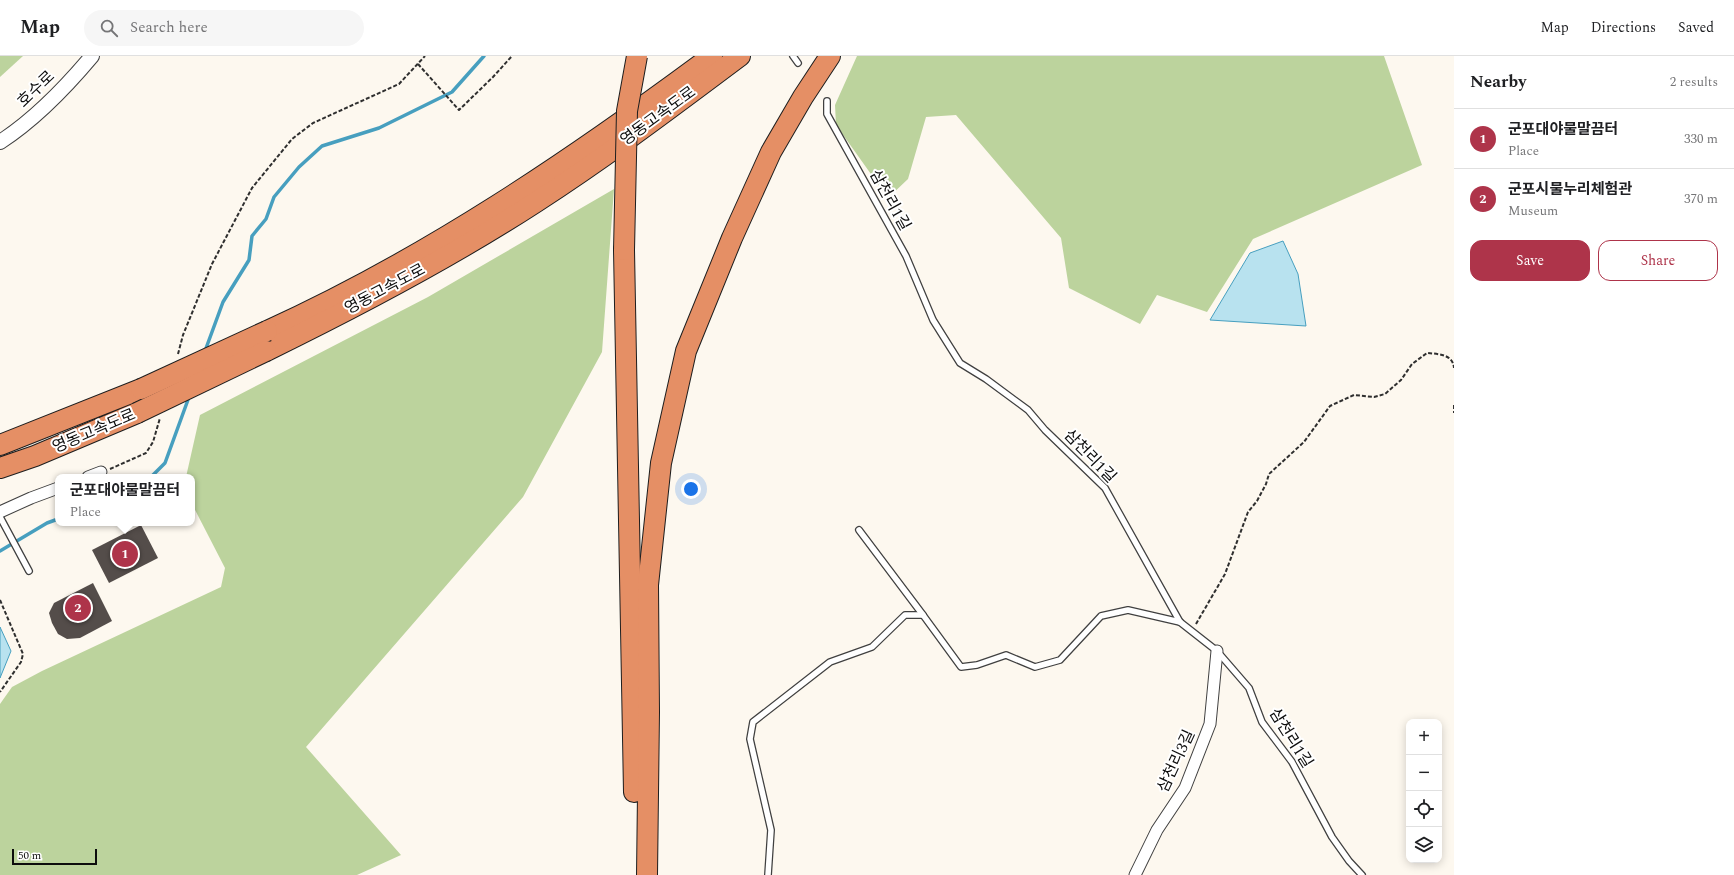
<!DOCTYPE html>
<meta charset="utf-8">
<style>
body{margin:0;font-family:Spectral,"Noto Sans KR",serif;background:#f6f6f6;color:#202124}
.controls{position:absolute;right:12px;bottom:12px;display:grid;overflow:hidden;border-radius:8px;box-shadow:0 2px 10px #0003}
.controls button{width:36px;height:36px;display:grid;place-items:center;padding:0;border:0;border-bottom:1px solid #e0e0e0;background:#fff;color:#202124;font:20px sans-serif}
.scale{position:absolute;left:12px;bottom:10px;width:85px;box-sizing:border-box;padding-left:4px;border:2px solid #0d0d0d;border-top:0;font-size:11px;line-height:14px;white-space:nowrap;color:#0d0d0d;-webkit-text-stroke:3px #fff;paint-order:stroke}
.you{position:absolute;left:691px;top:433px;width:14px;height:14px;margin:-10px;border:3px solid #fff;border-radius:50%;background:#1a73e8;box-shadow:0 0 0 6px #1a73e833}
.badge{display:grid;place-items:center;width:26px;height:26px;border-radius:50%;background:#ae344a;color:#fff;font-size:13px;font-weight:700}
.pin{position:absolute;translate:-50% -50%;border:2px solid #fff;box-shadow:0 1px 4px #0006}
.popup{position:absolute;left:55px;top:418px;width:140px;height:52px;box-sizing:border-box;display:grid;place-content:center;border-radius:8px;background:#fff;filter:drop-shadow(0 1px 3px #0005);font-size:13px;white-space:nowrap;color:#757577}
.popup b{font-size:15px;color:#202124}
.popup::after{content:'';position:absolute;left:50%;top:100%;margin-left:-8px;border:8px solid transparent;border-top-color:#fff}
.list{margin:0;padding:0;list-style:none}
h2{display:flex;justify-content:space-between;align-items:center;height:52px;margin:0;padding:0 16px;font-size:17px}
h2 small{font-size:13px;font-weight:400;color:#757577}
.list li{display:grid;grid-template-columns:26px 1fr auto;gap:12px;align-items:center;box-sizing:border-box;height:60px;padding:0 16px;border-top:1px solid #e0e0e0}
.list b{display:block;font-size:15px;white-space:nowrap}
.list p{margin:0;font-size:13px;white-space:nowrap;color:#757577}
.list em{font-size:13px;font-style:normal;color:#757577}
.actions{display:flex;gap:8px;padding:12px 16px}
.actions a{flex:1;padding:9px 0;border:1px solid #ae344a;border-radius:12px;text-align:center;font-size:14px;color:#ae344a}
.actions .main{background:#ae344a;color:#fff}
.icon{flex:none;width:22px;height:22px;fill:none;stroke:currentColor;stroke-width:2;stroke-linecap:round;stroke-linejoin:round}
.map{position:relative;flex:none;width:1454px;height:819px;overflow:hidden}
header{display:flex;align-items:center;gap:24px;box-sizing:border-box;height:56px;padding:0 20px;background:#fff;border-bottom:1px solid #e0e0e0}
header strong{font-size:19px}
nav{display:flex;gap:22px;margin-inline-start:auto;font-size:14px}
.search{width:280px;height:36px;background:#f6f6f6;display:flex;align-items:center;gap:10px;box-sizing:border-box;padding:0 14px;border-radius:22px;color:#757577;font-size:15px}
main{display:flex}
aside{flex:1;background:#fff}
.map>svg:first-child{display:block}
</style>
<header>
<strong>Map</strong>
<div class="search"><svg class="icon" aria-label="search" viewBox="0 0 24 24"><circle cx="10" cy="10" r="6"/><path d="M15 15l6 6"/></svg>Search here</div>
<nav><a>Map</a><a>Directions</a><a>Saved</a></nav>
</header>
<main>
<div class="map">
<svg width="1454" height="819" viewBox="0 0 1454 819">
<rect width="100%" height="100%" fill="#fdf8ef"/>
<g fill="#bcd39d">
<polygon points="0,0 23,0 0,21"/>
<polygon points="857,0 1384,0 1422,109 1253,183 1207,256 1157,239 1140,268 1069,232 1061,182 956,59 926,61 908,123 888,142 836,69 835,49"/>
<polygon points="614,133 602,296 523,441 306,691 401,799 357,819 0,819 0,648 12,631 42,615 221,531 225,512 192,448 192,421 186,421 200,359 428,241"/>
</g>
<g fill="#b8e2ef" stroke="#479fbf">
<polygon points="1283,185 1298,218 1306,270 1210,264 1250,197"/>
<polygon points="0,571 11,595 0,622"/>
</g>
<g fill="none" stroke-linecap="round" stroke-linejoin="round">
<g stroke="#479fbf" stroke-width="3.5">
<polyline points="205,295 223,246 249,204 252,180 266,163 274,141 299,111 322,90 379,72 452,36 484,0"/>
<polyline points="151,421 165,407 189,341"/>
<polyline points="0,495 47,467 58,463"/>
</g>
</g>
<g fill="#544d4a">
<polygon points="141,469 158,502 109,527 92,494"/>
<polygon points="93,527 112,565 80,582 67,583 58,578 52,567 49,557 54,547"/>
</g>
<g fill="none" stroke-linecap="round" stroke-linejoin="round">
<defs>
<g id="service">
<polyline points="793,0 798,7"/>
<polyline points="827,45 827,58 906,200 933,264 960,307 986,323 1028,354 1045,374 1105,432 1180,566 1217,595 1249,632 1262,666 1292,706 1332,781 1349,805 1362,819"/>
<polyline points="0,461 29,515"/>
<polyline points="859,474 923,559"/>
<polyline points="768,819 771,774 750,683 753,666 830,606 872,591 905,559 923,559 961,611 977,609 1006,599 1035,611 1060,604 1101,560 1128,554 1180,566"/>
</g>
<g id="minor">
<polyline points="88,421 101,416"/>
<polyline points="0,456 31,442 58,432"/>
<polyline points="1135,819 1157,774 1185,732 1210,668 1217,595"/>
</g>
<path id="tertiary" d="M0 86C34 64 66 31 92 0"/>
<g id="motorway">
<polyline points="624,194 634,736"/>
<path d="M267 275C426 203 572 104 712 0"/>
<path d="M266 295C358 250 450 202 536 146 606 101 673 50 740 0"/>
<polyline points="0,389 141,333"/>
<polyline points="0,412 35,400 137,357"/>
<polyline points="647,819 649,656 648,529 661,407 686,295 732,182 771,96 803,41 830,0"/>
</g>
</defs>
<use href="#service" stroke="#404040" stroke-width="8"/>
<use href="#minor" stroke="#404040" stroke-width="13"/>
<use href="#tertiary" stroke="#404040" stroke-width="16"/>
<use href="#motorway" stroke="#1e1e1e" stroke-width="22"/>
<g stroke="#2f2f2f" stroke-width="2" stroke-dasharray="4 2" stroke-linecap="butt">
<polyline points="418,8 459,54 493,21 512,0"/>
<polyline points="178,298 183,279 212,208 252,132 292,83 313,67 399,28 425,0"/>
<polyline points="1454,349 1454,357"/>
<polyline points="110,413 146,397 153,386 160,362"/>
<polyline points="0,544 23,598 21,606 0,636"/>
<path d="M1196 568 1225 518 1248 456 1257 445 1266 428 1269 418 1304 386 1330 350 1354 339 1374 341 1385 338 1401 324 1412 308 1427 297C1438 298 1453 298 1454 312"/>
</g>
<use href="#service" stroke="#fff" stroke-width="5.5"/>
<use href="#minor" stroke="#fff" stroke-width="11"/>
<use href="#tertiary" stroke="#fff" stroke-width="14"/>
<use href="#motorway" stroke="#e58f65" stroke-width="20"/>
<defs>
<g id="motorway-bridge">
<polyline points="624,194 627,55 637,0"/>
<polyline points="141,333 267,275"/>
<polyline points="137,357 266,295"/>
</g>
</defs>
<use href="#motorway-bridge" stroke="#1e1e1e" stroke-width="22" stroke-linecap="butt"/>
<use href="#motorway-bridge" stroke="#e58f65" stroke-width="20"/>
</g>
<g text-anchor="middle" dominant-baseline="central" stroke-width="4" stroke-linejoin="round" paint-order="stroke">
<g font-size="16" fill="#0d0d0d" stroke="#fff">
<text transform="translate(36 33) rotate(-44)">호수로</text>
<text transform="translate(658 60) rotate(-36)">영동고속도로</text>
<text transform="translate(890 144) rotate(61)">삼천리1길</text>
<text transform="translate(385 233) rotate(-28)">영동고속도로</text>
<text transform="translate(94 375) rotate(-23)">영동고속도로</text>
<text transform="translate(1090 400) rotate(46)">삼천리1길</text>
<text transform="translate(1291 682) rotate(58)">삼천리1길</text>
<text transform="translate(1176 705) rotate(-65)">삼천리3길</text>
</g>
</g>
</svg>
<div class="controls">
<button>+</button>
<button>−</button>
<button><svg class="icon" aria-label="locate" viewBox="0 0 24 24"><circle cx="12" cy="12" r="6"/><path d="M12 2v4M12 18v4M2 12h4M18 12h4"/></svg></button>
<button><svg class="icon" aria-label="layers" viewBox="0 0 24 24"><path d="M12 4l9 5-9 5-9-5zM3 14l9 5 9-5"/></svg></button>
</div>
<div class="scale">50 m</div>
<div class="you"></div>
<div class="pin badge" style="left:125px;top:498px">1</div>
<div class="popup"><b>군포대야물말끔터</b>Place</div>
<div class="pin badge" style="left:78px;top:552px">2</div>
</div>
<aside>
<h2>Nearby<small>2 results</small></h2>
<ul class="list">
<li><span class="badge">1</span><div><b>군포대야물말끔터</b><p>Place</p></div><em>330 m</em></li>
<li><span class="badge">2</span><div><b>군포시물누리체험관</b><p>Museum</p></div><em>370 m</em></li>
</ul>
<div class="actions"><a class="main">Save</a><a>Share</a></div>
</aside>
</main>
